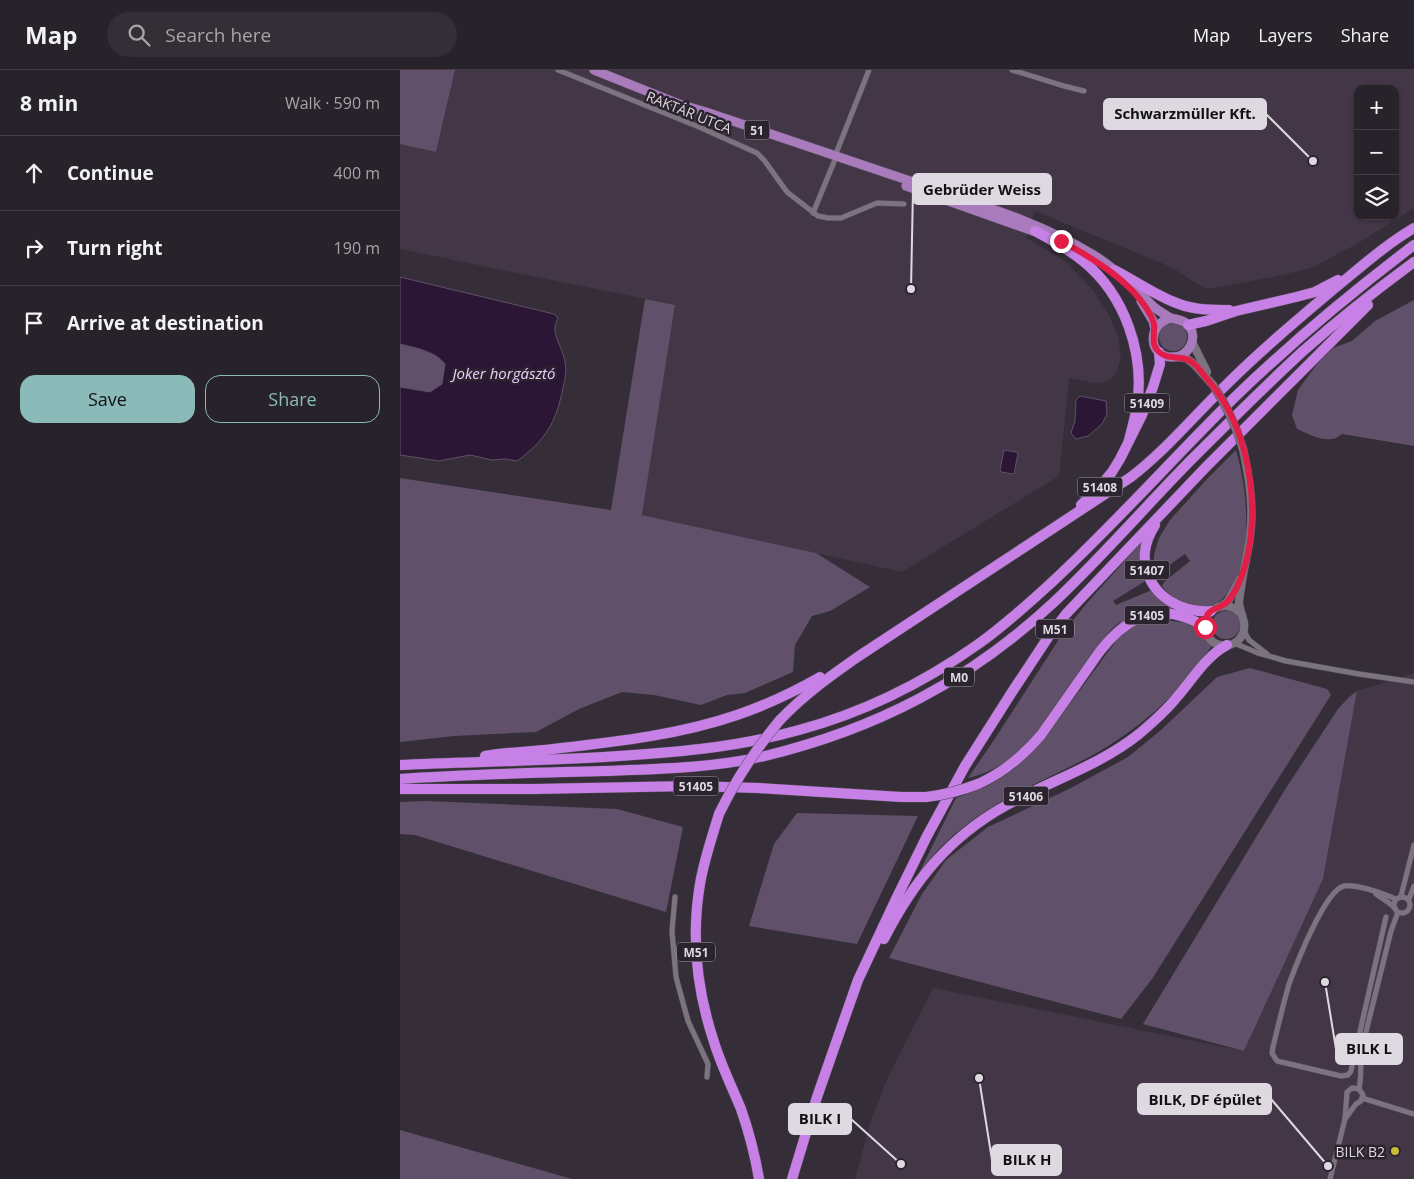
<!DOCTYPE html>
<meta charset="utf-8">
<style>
body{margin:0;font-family:"Open Sans",sans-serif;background:#342f37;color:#f1f3f6}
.controls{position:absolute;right:15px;top:15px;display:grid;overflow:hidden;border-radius:10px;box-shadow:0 1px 4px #0004}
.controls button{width:45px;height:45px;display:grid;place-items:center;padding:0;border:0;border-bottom:1px solid #443f47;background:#28222b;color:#f1f3f6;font:25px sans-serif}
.stop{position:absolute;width:15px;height:15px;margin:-11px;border:4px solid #e11d48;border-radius:50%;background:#fff}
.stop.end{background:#e11d48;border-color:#fff;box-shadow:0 1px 5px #0008}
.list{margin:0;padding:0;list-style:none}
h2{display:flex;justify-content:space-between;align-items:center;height:65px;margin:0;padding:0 20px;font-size:21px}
h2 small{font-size:16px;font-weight:400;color:#a5a4a9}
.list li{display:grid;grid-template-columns:32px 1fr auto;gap:15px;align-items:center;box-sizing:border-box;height:75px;padding:0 20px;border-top:1px solid #443f47}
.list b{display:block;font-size:19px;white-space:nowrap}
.list em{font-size:16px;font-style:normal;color:#a5a4a9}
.actions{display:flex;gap:10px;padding:15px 20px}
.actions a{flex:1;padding:11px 0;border:1px solid #8bbbb9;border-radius:15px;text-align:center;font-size:18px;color:#8bbbb9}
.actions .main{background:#8bbbb9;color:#111}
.icon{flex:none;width:28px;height:28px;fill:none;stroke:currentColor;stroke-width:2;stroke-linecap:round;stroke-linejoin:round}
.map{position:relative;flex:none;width:1014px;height:1109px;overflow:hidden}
header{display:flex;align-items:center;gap:30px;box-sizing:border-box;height:70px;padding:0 25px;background:#28222b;border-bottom:1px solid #443f47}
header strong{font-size:24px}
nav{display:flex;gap:28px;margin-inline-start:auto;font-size:18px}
.search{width:350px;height:45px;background:#342f37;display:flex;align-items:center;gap:12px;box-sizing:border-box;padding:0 18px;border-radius:28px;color:#a5a4a9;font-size:19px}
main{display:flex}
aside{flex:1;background:#28222b}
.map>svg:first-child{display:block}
</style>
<header>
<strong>Map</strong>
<div class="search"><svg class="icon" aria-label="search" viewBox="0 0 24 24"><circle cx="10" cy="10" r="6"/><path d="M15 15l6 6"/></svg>Search here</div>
<nav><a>Map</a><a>Layers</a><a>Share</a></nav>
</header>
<main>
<aside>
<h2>8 min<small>Walk · 590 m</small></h2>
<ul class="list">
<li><svg class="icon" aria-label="ahead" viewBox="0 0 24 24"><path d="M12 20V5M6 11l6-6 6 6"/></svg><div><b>Continue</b></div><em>400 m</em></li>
<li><svg class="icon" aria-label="right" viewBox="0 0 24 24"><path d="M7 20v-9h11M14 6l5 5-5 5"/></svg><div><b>Turn right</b></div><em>190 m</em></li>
<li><svg class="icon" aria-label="arrive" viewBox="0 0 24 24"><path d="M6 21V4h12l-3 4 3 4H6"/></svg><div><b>Arrive at destination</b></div></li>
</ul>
<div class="actions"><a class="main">Save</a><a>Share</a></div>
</aside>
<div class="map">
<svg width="1014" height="1109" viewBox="0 0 1014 1109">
<rect width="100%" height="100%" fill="#352e39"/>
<g fill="#423647" fill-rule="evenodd">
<path d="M55 0H1014V138L955 175 911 198 873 207 806 219 771 197 635 141 626 168 665 191 692 219 708 243 718 266 721 288 717 300 712 308 704 312 695 313 669 308 659 406 502 502 242 445 275 235 0 179V74L36 82ZM958 19H995V146H958Z"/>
<polygon points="1014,603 1014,1109 455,1109 470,1053 487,1009 533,918 844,981 923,809 957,621"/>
</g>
<g fill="#61506a">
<polygon points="0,0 55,0 36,82 0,74"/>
<polygon points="245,229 275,235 242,445 416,483 470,517 430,541 412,546 395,575 393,602 345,623 327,625 301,635 254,625 222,622 179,639 136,662 54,666 0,672 0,408 211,440"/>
<path d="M1014 230V376L942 364C929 376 911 365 897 359L892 345 898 320 917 294 933 278 952 271 975 251Z"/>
<circle cx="773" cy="267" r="14"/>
<polygon points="0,274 17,278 39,287 45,294 42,314 30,322 0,317"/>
<path d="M836 380C844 409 847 433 846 463 845 474 844 486 841 497 839 505 833 513 829 521 821 532 812 540 798 536 781 532 773 530 762 516L764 512 790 491 785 484 758 503 754 499V485L759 468 770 450 807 409Z"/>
<path d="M746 467 747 510 713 531 716 535 752 520 763 533 788 544C778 542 765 538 754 538 747 539 739 543 733 546 727 549 721 552 716 555 703 567 693 583 683 597 652 641 624 696 568 708L596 667 663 563 687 533Z"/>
<circle cx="826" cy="555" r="14"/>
<path d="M757 549 787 553 800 558 806 571 812 576C798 594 785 613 768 629 750 647 730 662 708 676 690 688 670 696 651 706 610 725 568 748 537 781 530 789 525 797 518 805L556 728 587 716 614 699 643 670 719 567 738 553Z"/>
<polygon points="850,598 927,619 931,625 752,909 721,949 489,888 522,824 546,790 588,757 669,719 728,687 761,660 817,607"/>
<polygon points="957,621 923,809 844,981 743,954 886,718 938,639 949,627"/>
<polygon points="26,731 217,739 283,757 266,842 15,765 0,764 0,732"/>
<polygon points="397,743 518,746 457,874 349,856 374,774"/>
<polygon points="0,1060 172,1109 0,1109"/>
</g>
<g fill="#2c1635" stroke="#615068">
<path d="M0 207 154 244 158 248C149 263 163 277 165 292 167 300 165 310 163 318 156 352 146 370 117 391L105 389 92 390 70 385 39 391 0 385V317L30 322 42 314 45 294C35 281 16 278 0 274Z"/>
<polygon points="680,326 706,331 707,344 702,354 688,366 676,369 671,363 675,351 676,330"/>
<polygon points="604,380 616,382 618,383 614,404 601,402 600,400"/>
</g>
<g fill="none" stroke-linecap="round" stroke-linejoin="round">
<defs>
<g id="street">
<polyline points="158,0 299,57 357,83 364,90 387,122 418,146 428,148 441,148 477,133 504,134"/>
<polyline points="612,0 664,16 684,21"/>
<polyline points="435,86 469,0"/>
<polyline points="413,143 434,92"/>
<polyline points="844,561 849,570 867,584"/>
<polyline points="834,573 858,583 886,591 959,604 1014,612"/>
<polyline points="976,824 989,833 995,838"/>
<polyline points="1001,826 1014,775"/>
<circle cx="1002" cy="835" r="8"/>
<polyline points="275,827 272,861 276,907 288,951 308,994 307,1007"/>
<polyline points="1009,829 1014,816"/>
<path d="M986 847 951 1001 948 1005 941 1006 877 991 872 983 873 977C878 956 883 935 889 914 896 895 925 820 944 816 957 814 984 824 996 829"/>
<path d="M959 1019C962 1005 960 995 961 982L991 861 998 842"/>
<polyline points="962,1028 1014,1044"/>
<polyline points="945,1049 956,1034 961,1031 962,1028"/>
<polyline points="930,1109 945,1049 947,1022 952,1018 959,1019 963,1025 962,1028"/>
</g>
<g id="secondary">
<polyline points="792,272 807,302"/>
<polyline points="777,287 786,288 794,294 813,315"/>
<polyline points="822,536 828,531 840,509"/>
<path d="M842 545C823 522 793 548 809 568 818 580 838 577 843 563 847 552 840 544 839 533 839 529 840 523 841 518 843 501 848 483 850 466 854 437 849 407 843 379"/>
</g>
<g id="primary">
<path d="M194 0 279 34 306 42C379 67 454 92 528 117 584 136 641 153 692 184 709 194 724 208 739 222 746 229 752 237 761 242 764 244 768 247 771 248 777 250 783 249 788 255 799 267 789 287 773 287 748 288 746 254 771 248"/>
<polyline points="506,116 633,161"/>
<polyline points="741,231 753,251 755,259"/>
</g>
<g id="highway">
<path d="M635 161C652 170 668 179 683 191 725 225 745 284 737 336 735 347 732 359 729 370"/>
<path d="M714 200C736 211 756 226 779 234 795 240 812 240 829 240"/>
<polyline points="788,255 806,251 836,241 896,227 915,222 938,210"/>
<polyline points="681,435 699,418 712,402 720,389 742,345 753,317 760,294 759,282"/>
<path d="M755 455C750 463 746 472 745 481 744 486 745 492 746 497 752 527 782 543 811 541"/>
<path d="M380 650C405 624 429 607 459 586L731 407C765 381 793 347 824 317 859 282 897 250 935 218 961 197 985 175 1014 158"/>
<path d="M85 686C107 682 130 682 153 679 214 672 279 665 337 645 366 635 394 622 420 607"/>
<path d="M0 695C68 692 136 691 204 687 270 683 335 678 399 660 462 643 523 613 577 575 603 557 627 535 650 514 715 454 773 388 836 326 892 272 952 222 1014 175"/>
<path d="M0 709C68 704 136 703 204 701 257 699 313 698 365 686 476 659 569 611 653 533 701 488 744 438 790 391 827 354 864 317 902 282 938 250 976 220 1014 192"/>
<path d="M578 714C603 703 623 686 641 665L700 581C722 553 748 535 784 547 792 550 799 552 805 557"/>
<polyline points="0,719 134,719 291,716 358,718 501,727 526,727"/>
<path d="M319 744C312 767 304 790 300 814 291 867 297 921 314 972 321 995 332 1017 341 1039 349 1062 355 1085 359 1109"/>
<path d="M484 869C513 812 548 768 605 736 649 711 699 696 739 664 752 653 766 641 777 627 792 610 806 586 827 575"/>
<polyline points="392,1109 417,1027 458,910 497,827 527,766 565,696 612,622 649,566 666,544 685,524 806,397 968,235"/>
</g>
</defs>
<use href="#street" stroke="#534d56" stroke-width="6"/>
<use href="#secondary" stroke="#534d56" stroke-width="9"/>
<use href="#primary" stroke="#534d56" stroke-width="10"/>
<use href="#highway" stroke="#534d56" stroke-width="11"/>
<use href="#street" stroke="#7c7380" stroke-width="5"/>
<use href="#secondary" stroke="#7c7380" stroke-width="8"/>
<use href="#primary" stroke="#a97bbd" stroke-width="9"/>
<use href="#highway" stroke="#c781e6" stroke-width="10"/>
<defs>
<path id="secondary-bridge" d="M813 315C827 336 836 356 843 379"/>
<g id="highway-bridge">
<path d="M526 727C544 725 560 721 578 714"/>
<path d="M319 744C336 709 355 680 380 650"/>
</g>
</defs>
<use href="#secondary-bridge" stroke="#534d56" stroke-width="9" stroke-linecap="butt"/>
<use href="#highway-bridge" stroke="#534d56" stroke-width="11" stroke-linecap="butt"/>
<use href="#secondary-bridge" stroke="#7c7380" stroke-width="8"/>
<use href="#highway-bridge" stroke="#c781e6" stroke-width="10"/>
</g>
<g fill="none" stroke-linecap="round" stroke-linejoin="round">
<path stroke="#e11d48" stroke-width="6" d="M661 171C693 188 734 213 751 246 753 250 755 255 754 260 754 268 752 275 758 281 769 292 781 283 793 293 799 298 803 304 808 310 843 350 856 411 851 464 849 484 842 515 828 531 818 542 805 535 805 557"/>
</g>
<circle fill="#caba39" stroke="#2b242f" stroke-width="2" cx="995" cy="1081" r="5"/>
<g text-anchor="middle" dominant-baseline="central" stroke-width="5" stroke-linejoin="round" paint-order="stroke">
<g fill="#2b242f" stroke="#a8a3ab" stroke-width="1">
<rect x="344.5" y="50.5" width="25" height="19" rx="4"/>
<rect x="724.5" y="323.5" width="45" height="19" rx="4"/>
<rect x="677.5" y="407.5" width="45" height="19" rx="4"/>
<rect x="724.5" y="490.5" width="45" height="19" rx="4"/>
<rect x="724.5" y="535.5" width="45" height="19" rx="4"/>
<rect x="636" y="549.5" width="38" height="19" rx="4"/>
<rect x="544" y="597.5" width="30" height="19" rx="4"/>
<rect x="273.5" y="706.5" width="45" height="19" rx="4"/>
<rect x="603.5" y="716.5" width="45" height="19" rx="4"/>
<rect x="277" y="872.5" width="38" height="19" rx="4"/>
</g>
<g font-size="12" font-weight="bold" fill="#ded9e0">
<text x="357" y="60">51</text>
<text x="747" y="333">51409</text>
<text x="700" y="417">51408</text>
<text x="747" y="500">51407</text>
<text x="747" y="545">51405</text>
<text x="655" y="559">M51</text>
<text x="559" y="607">M0</text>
<text x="296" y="716">51405</text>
<text x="626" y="726">51406</text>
<text x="296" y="882">M51</text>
</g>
<g font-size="14" fill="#ded9e0" stroke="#2b242f">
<text transform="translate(289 42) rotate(22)">RAKTÁR UTCA</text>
</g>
<g font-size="14" fill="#ded9e0" stroke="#2b242f" text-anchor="end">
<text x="985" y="1081">BILK B2</text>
</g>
<g font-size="15" font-style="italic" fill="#efcdff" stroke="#2b242f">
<text x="104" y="303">Joker horgásztó</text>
</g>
</g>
<path fill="none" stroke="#ded9e0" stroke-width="2" d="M913 91L866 44M511 219L513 119M925 912L936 979M928 1096L871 1029M501 1094L451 1049M579 1008L592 1090"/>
<g fill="#ded9e0" stroke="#2b242f" stroke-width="2">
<circle cx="913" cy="91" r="5"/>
<circle cx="511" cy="219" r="5"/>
<circle cx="925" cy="912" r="5"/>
<circle cx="928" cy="1096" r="5"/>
<circle cx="501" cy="1094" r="5"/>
<circle cx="579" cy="1008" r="5"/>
</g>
<g fill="#ded9e0" stroke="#ded9e0" stroke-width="2">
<rect x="704" y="29" width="162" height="30" rx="5"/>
<rect x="513" y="104" width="138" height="30" rx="5"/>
<rect x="936" y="964" width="66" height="30" rx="5"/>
<rect x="738" y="1014" width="133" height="30" rx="5"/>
<rect x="389" y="1034" width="62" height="30" rx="5"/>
<rect x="592" y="1075" width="69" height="30" rx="5"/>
</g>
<g font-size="15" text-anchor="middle" font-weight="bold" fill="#111">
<text x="785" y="49">Schwarzmüller Kft.</text>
<text x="582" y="125">Gebrüder Weiss</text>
<text x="969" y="984">BILK L</text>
<text x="805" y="1035">BILK, DF épület</text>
<text x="420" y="1054">BILK I</text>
<text x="627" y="1095">BILK H</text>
</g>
</svg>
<div class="controls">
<button>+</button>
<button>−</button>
<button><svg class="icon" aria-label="layers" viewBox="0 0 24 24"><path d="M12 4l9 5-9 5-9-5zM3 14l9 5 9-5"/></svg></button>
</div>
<div class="stop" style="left:805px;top:557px"></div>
<div class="stop end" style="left:661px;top:171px"></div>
</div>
</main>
